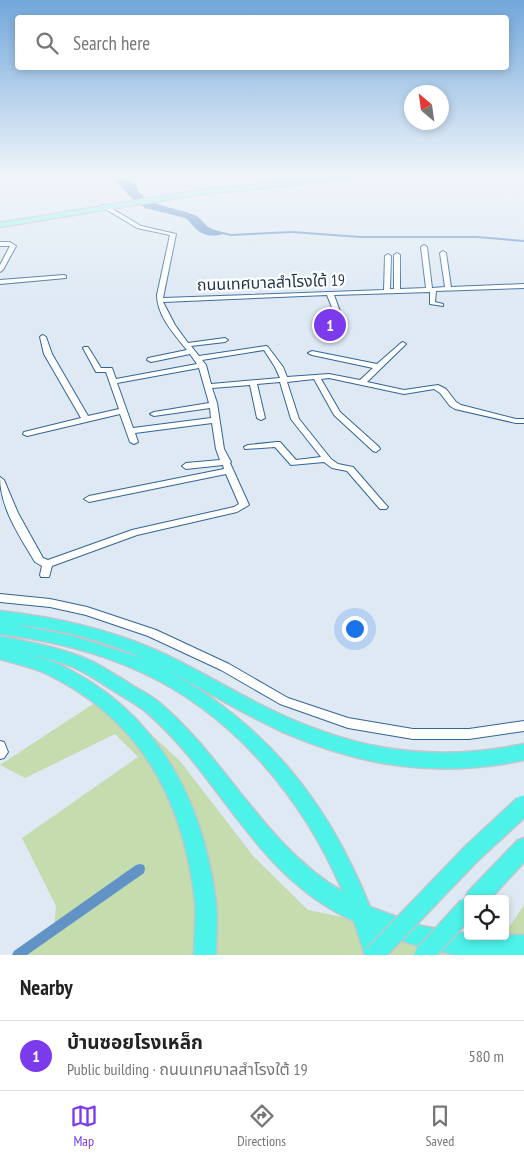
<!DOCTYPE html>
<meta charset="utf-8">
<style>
body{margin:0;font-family:"PT Sans Narrow","Noto Sans Thai",sans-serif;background:#f6f6f6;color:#222}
.controls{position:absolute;right:15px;bottom:15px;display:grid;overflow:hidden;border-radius:5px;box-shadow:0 2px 8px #0003}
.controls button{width:45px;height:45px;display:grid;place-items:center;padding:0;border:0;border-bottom:1px solid #e0e0e0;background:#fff;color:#222;font:25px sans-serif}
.compass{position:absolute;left:404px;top:85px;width:45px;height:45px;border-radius:50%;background:#fff;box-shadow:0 2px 8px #0003;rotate:331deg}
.you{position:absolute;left:354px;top:628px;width:18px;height:18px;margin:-12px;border:4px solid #fff;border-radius:50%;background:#1a73e8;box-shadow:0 0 0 8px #1a73e833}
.badge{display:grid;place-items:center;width:32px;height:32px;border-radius:50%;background:#7c3aed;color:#fff;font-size:16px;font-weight:700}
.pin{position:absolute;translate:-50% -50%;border:2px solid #fff;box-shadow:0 1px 5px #0006}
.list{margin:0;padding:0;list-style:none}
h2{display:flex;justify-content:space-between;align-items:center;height:65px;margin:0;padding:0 20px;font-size:21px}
h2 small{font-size:16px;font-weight:400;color:#767676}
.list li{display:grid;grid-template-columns:32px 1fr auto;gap:15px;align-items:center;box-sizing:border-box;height:70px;padding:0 20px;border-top:1px solid #e0e0e0}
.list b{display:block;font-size:19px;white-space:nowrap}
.list p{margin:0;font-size:16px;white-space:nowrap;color:#767676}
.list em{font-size:16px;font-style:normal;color:#767676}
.icon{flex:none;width:28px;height:28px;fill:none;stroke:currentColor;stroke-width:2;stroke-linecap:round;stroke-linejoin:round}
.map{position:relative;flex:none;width:524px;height:955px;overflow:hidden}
.search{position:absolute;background:#fff;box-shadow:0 2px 8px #0003;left:15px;right:15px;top:15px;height:55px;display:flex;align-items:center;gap:12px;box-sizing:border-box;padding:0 18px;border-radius:5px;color:#767676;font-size:19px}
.sheet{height:135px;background:#fff}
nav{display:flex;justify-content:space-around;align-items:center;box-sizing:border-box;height:70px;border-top:1px solid #e0e0e0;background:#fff;font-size:14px;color:#767676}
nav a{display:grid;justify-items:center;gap:2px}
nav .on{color:#7c3aed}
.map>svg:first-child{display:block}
</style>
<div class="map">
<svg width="524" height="955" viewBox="0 0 524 955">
<rect width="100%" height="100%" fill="#dee9f4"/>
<g fill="#c5dcaf">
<polygon points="102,698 151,734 180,761 254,857 308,910 366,922 456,955 26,955 54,930 56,906 22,838 138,757 115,734 25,778 0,765"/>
<polygon points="524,905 524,955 491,955"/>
</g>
<path fill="#6193c6" d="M109 175H123L136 184C139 205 177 208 192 214 199 216 202 221 207 226 212 230 220 231 225 233 215 238 202 236 194 227 190 223 190 221 185 218L145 208 132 198Z"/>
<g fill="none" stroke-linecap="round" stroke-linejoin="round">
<g fill="#6193c6" fill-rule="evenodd">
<polygon points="218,231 231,234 292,231 360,236 477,236 524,240 524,242 477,238 360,238 292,233 231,236 218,233"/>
<polygon points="140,864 144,865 145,869 144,873 27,955 12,955 14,951 136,865"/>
</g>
<defs>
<g id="minor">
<path d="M102 205H106L141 226 176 234 163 298 384 290 385 256 388 254 391 256 390 289H394V255L397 253 400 255V289L426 288 421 247 424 245 427 247 432 288 445 287 440 253 443 251 446 253 451 287 524 284V288L436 291 435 302 443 304V306L430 304V292L334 295 343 320 340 322 337 320 327 295 163 302 175 325 188 343 225 338 228 340 225 342 191 346 199 356 266 346 268 347 283 367 287 377 329 374 360 380 373 368 312 355 308 353 312 351 377 364 401 343 403 342 406 344 405 345 367 382 404 390 438 385 446 389 456 402 461 405 516 419H524V423H516L455 409 450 406 440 393 434 389 404 394 329 378 321 379 340 412 379 447 380 449 376 452 373 451 334 415 314 379 287 382 299 419 331 459 338 464 353 467 386 505 388 507 386 509H380L347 471 332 468 324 462 291 465 275 447 245 449 244 447 248 445 277 442H280L296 460 321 457 291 419 280 382 257 384 265 418 261 420 257 418 250 385 212 388 217 403 224 449 231 462 230 463 249 505 237 512 137 535 52 566 49 577H41L40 575 42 566 35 562C20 537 0 508 0 477L4 480 18 513 43 558 48 560 132 530 234 507 239 504 226 474 89 502 84 499 89 496 224 469 223 465 186 469 182 466 186 463 220 460 216 449 212 423 135 433 138 442 134 444 130 442 120 414 27 436 23 434 24 432 81 418 44 354 40 337 41 336 43 335 46 337 52 354 88 416 119 409 106 372H96L83 348 84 347H88L101 368H112L116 379 197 364 190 354 151 362 147 360 148 358 187 350C175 335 157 316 157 295L170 235 137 228 102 207ZM264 350 275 367 280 378 211 384 206 365 202 360ZM199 368 209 403 154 412 150 414 154 416 210 408 211 418 133 428 117 383Z"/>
<polygon points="0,242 10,242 16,246 3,270 0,272 0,265 10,246 0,246"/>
<polygon points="64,275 66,276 66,278 0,284 0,280"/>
<polygon points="0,594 50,599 87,607 156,630 229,664 288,698 348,718 413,729 469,729 524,721 524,731 469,739 413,739 348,728 280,704 221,670 148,636 86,615 50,607 0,602"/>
<polygon points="0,741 4,742 8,752 4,758 0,759"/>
</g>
<polygon id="major" points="357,175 375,175 372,177 201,194 0,227 0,223 201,190"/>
<g id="highway">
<path d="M0 611C53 617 104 628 153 649 190 665 225 687 261 705 348 749 427 764 524 744V760C437 778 364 767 283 732 241 713 202 688 162 667 265 724 326 798 370 907L421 926 468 934V936L524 935V955H456L421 947 379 933 387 955H365L354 921C253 875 223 777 144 710 136 704 127 699 119 694 104 685 89 674 73 667 56 660 39 657 21 653 33 656 46 659 58 664 155 709 203 798 216 902 218 919 216 938 216 955H194C194 938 196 919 195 902 184 801 141 719 47 674 33 667 15 664 0 659V636C28 642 57 647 84 658 101 665 115 675 130 684 139 690 148 694 156 700 226 757 263 845 343 892 304 799 233 713 139 671 96 651 47 640 0 634ZM13 624C59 629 104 640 145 659L72 636Z"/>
<polygon points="524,838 524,862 490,899 468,899 468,906 465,899 468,892 517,841"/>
</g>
</defs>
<use href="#minor" stroke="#326596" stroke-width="2"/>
<use href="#major" stroke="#c0c6cc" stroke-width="3"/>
<use href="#highway" stroke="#c0c6cc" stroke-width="3"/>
<use href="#minor" fill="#fff" fill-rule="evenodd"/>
<use href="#major" fill="#94f7f2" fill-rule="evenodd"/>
<use href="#highway" fill="#4df2e9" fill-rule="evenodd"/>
<defs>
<g id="highway-bridge">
<polyline points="374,955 472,853 524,805"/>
<polyline points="424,955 468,907"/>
</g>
</defs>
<use href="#highway-bridge" stroke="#c0c6cc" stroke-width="22" stroke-linecap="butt"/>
<use href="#highway-bridge" stroke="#4df2e9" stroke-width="19"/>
</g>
<linearGradient id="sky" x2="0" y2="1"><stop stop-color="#72a7da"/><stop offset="0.57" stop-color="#f0f5fa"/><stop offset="1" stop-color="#f0f5fa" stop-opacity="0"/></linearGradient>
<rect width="524" height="308" fill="url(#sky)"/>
<g text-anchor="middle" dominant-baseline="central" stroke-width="4.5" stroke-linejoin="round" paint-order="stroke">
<g font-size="16" fill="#1f344a" stroke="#fff">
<text transform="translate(271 282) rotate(-2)">ถนนเทศบาลสำโรงใต้ 19</text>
</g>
</g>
</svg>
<div class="controls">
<button><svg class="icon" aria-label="locate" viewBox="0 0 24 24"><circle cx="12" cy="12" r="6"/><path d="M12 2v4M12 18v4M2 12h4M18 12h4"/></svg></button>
</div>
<svg class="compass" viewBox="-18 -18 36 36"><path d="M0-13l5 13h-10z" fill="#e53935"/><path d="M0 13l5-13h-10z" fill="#767676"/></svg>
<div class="you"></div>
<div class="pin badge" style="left:330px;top:325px">1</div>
<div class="search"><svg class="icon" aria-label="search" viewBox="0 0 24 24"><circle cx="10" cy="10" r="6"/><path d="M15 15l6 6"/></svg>Search here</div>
</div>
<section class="sheet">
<h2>Nearby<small></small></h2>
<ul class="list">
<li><span class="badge">1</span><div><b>บ้านซอยโรงเหล็ก</b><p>Public building · ถนนเทศบาลสำโรงใต้ 19</p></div><em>580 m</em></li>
</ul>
</section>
<nav>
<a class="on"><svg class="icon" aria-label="map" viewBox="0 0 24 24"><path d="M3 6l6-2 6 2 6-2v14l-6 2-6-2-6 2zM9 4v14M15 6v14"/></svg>Map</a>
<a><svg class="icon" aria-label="directions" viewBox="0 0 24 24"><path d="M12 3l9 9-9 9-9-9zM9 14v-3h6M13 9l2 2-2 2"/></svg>Directions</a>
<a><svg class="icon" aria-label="saved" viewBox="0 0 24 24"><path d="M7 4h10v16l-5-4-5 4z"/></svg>Saved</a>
</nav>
